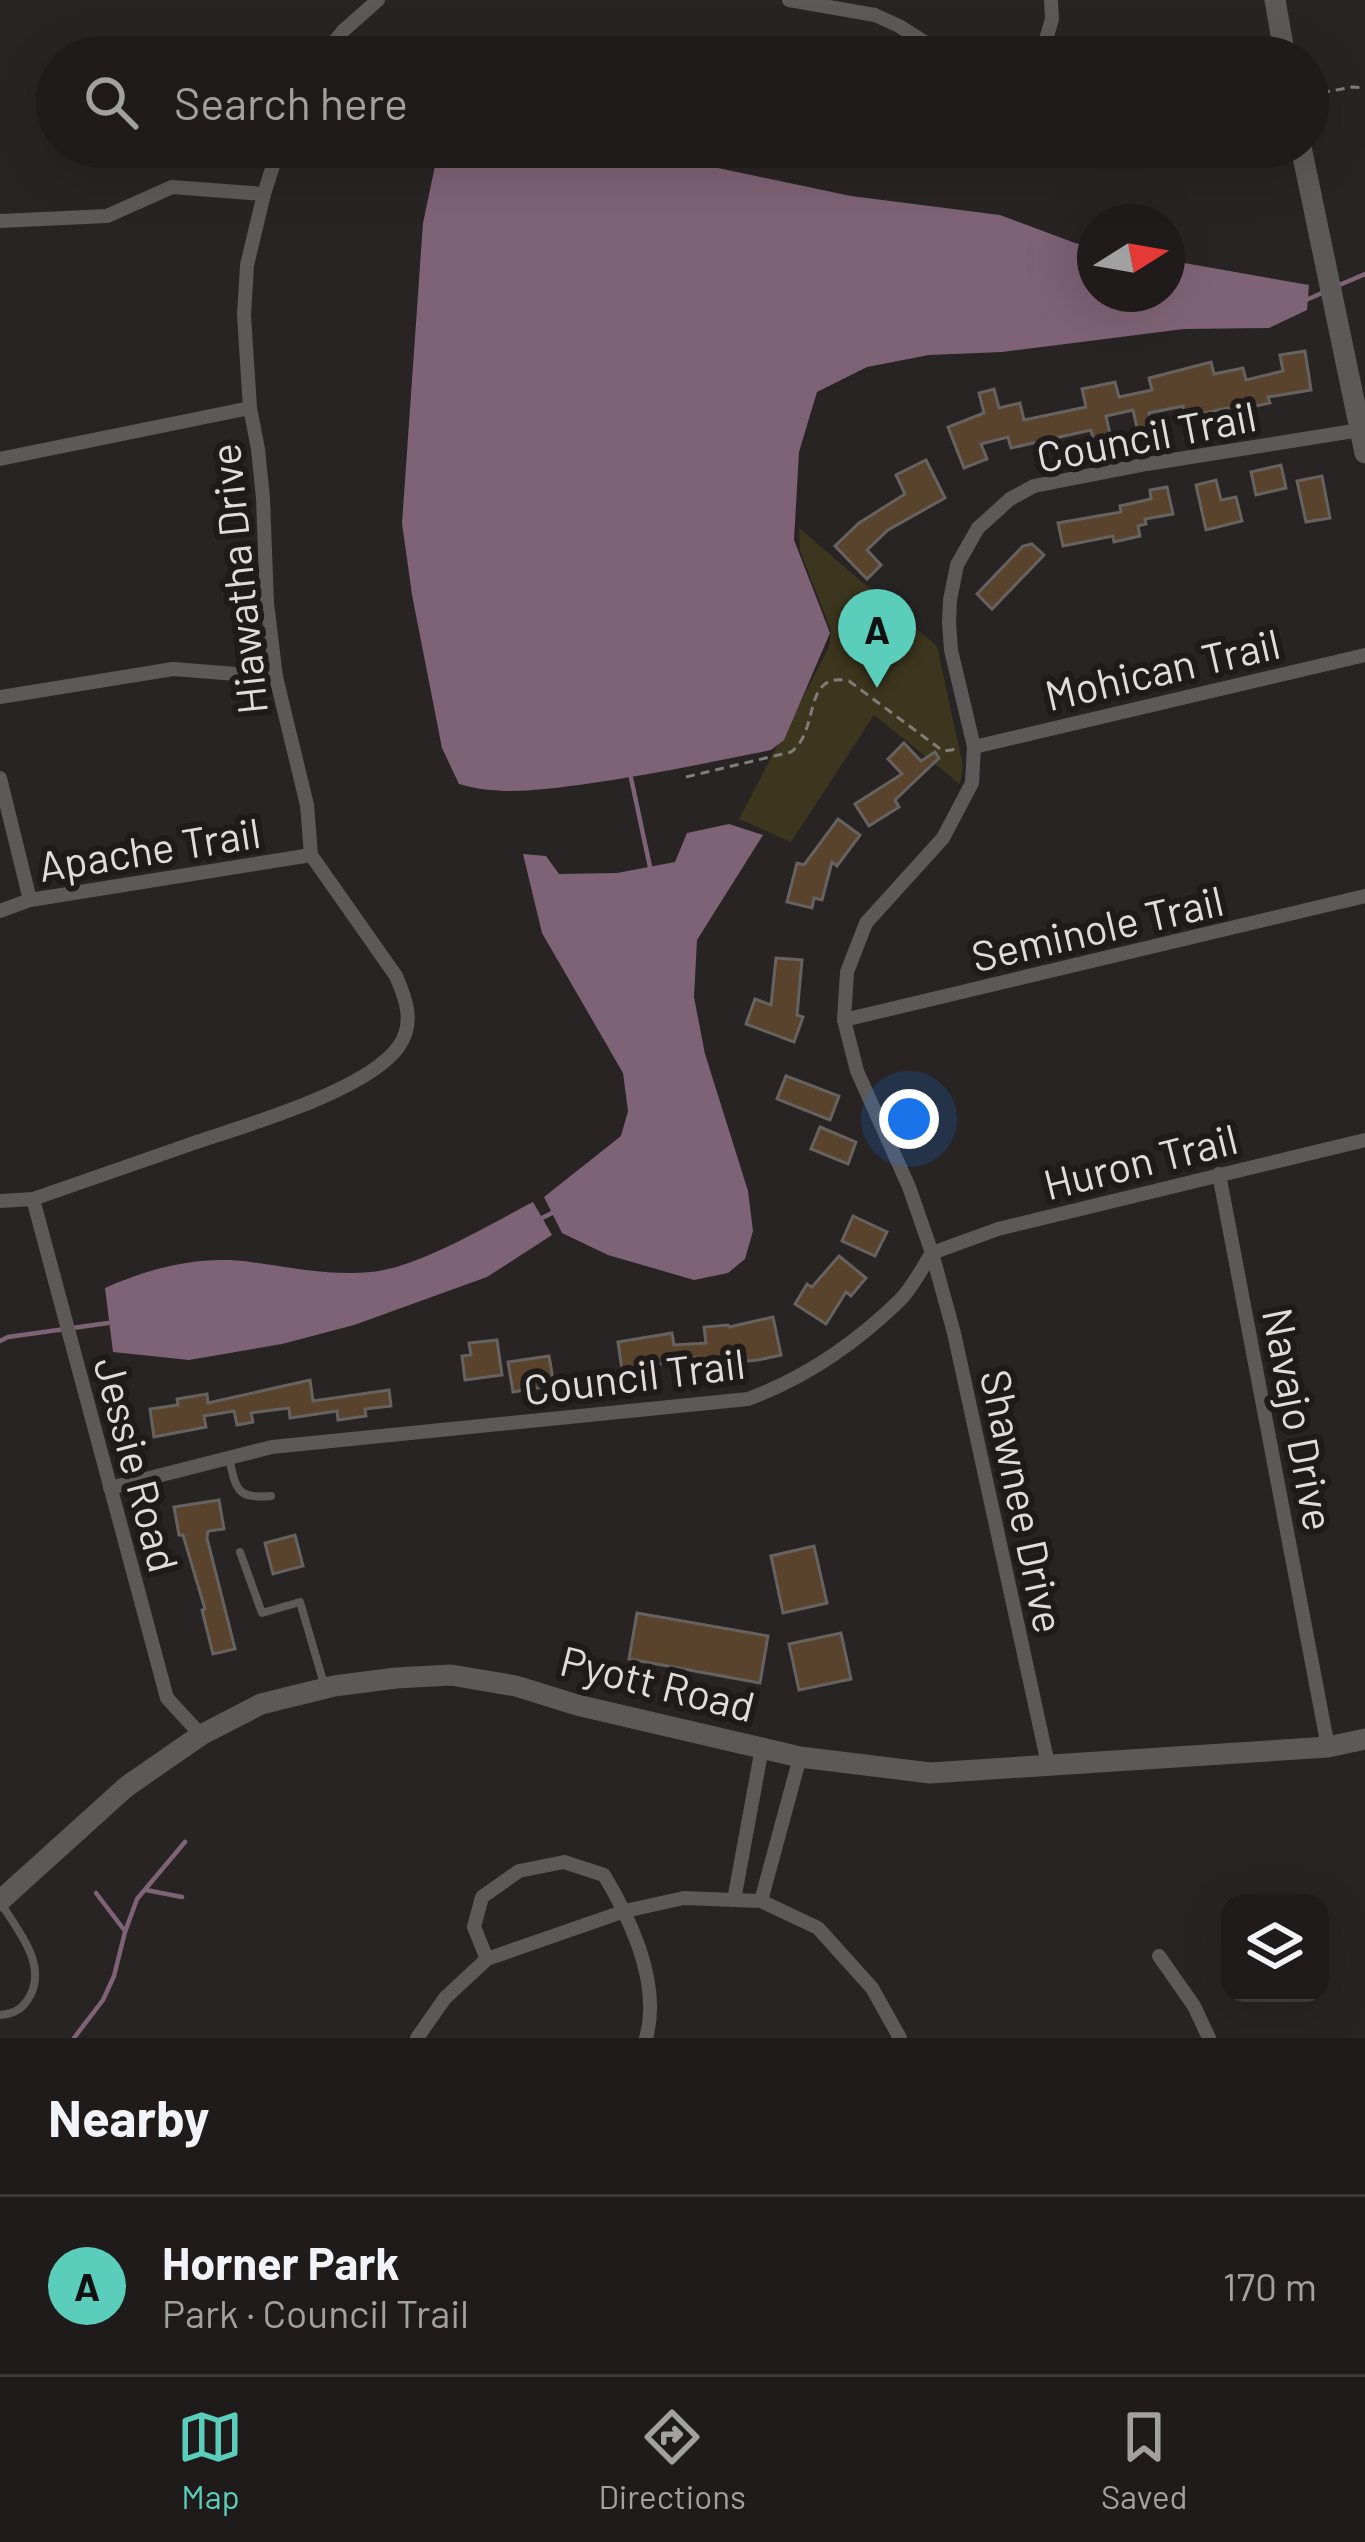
<!DOCTYPE html>
<meta charset="utf-8">
<style>
body{margin:0;font-family:Barlow,sans-serif;background:#262423;color:#f1f3f6}
.controls{position:absolute;right:36px;bottom:36px;display:grid;overflow:hidden;border-radius:24px;box-shadow:0 12px 48px #0002}
.controls button{width:108px;height:108px;display:grid;place-items:center;padding:0;border:0;border-bottom:3px solid #3c3939;background:#1e1b1a;color:#f1f3f6;font:60px sans-serif}
.compass{position:absolute;left:1077px;top:204px;width:108px;height:108px;border-radius:50%;background:#1e1b1a;box-shadow:0 12px 48px #0002;rotate:79deg}
.you{position:absolute;left:909px;top:1119px;width:42px;height:42px;margin:-30px;border:9px solid #fff;border-radius:50%;background:#1a73e8;box-shadow:0 0 0 18px #1a73e833}
.badge{display:grid;place-items:center;width:78px;height:78px;border-radius:50%;background:#5bcebb;color:#111;font-size:39px;font-weight:700}
.pin{position:absolute;translate:-50% -99px;filter:drop-shadow(0 3px 6px #0008)}
.pin::after{content:'';position:absolute;top:63px;width:42px;height:36px;background:inherit;clip-path:polygon(0 0,100% 0,50% 100%)}
.list{margin:0;padding:0;list-style:none}
h2{display:flex;justify-content:space-between;align-items:center;height:156px;margin:0;padding:0 48px;font-size:51px}
h2 small{font-size:39px;font-weight:400;color:#a1a1a2}
.list li{display:grid;grid-template-columns:78px 1fr auto;gap:36px;align-items:center;box-sizing:border-box;height:180px;padding:0 48px;border-top:3px solid #3c3939}
.list b{display:block;font-size:45px;white-space:nowrap}
.list p{margin:0;font-size:39px;white-space:nowrap;color:#a1a1a2}
.list em{font-size:39px;font-style:normal;color:#a1a1a2}
.icon{flex:none;width:66px;height:66px;fill:none;stroke:currentColor;stroke-width:2;stroke-linecap:round;stroke-linejoin:round}
.map{position:relative;flex:none;width:1365px;height:2038px;overflow:hidden}
.search{position:absolute;background:#1e1b1a;box-shadow:0 12px 48px #0002;left:36px;right:36px;top:36px;height:132px;display:flex;align-items:center;gap:30px;box-sizing:border-box;padding:0 42px;border-radius:66px;color:#a1a1a2;font-size:45px}
.sheet{height:336px;background:#1e1b1a}
nav{display:flex;justify-content:space-around;align-items:center;box-sizing:border-box;height:168px;border-top:3px solid #3c3939;background:#1e1b1a;font-size:33px;color:#a1a1a2}
nav a{display:grid;justify-items:center;gap:6px}
nav .on{color:#5bcebb}
.map>svg:first-child{display:block}
</style>
<div class="map">
<svg width="1365" height="2038" viewBox="0 0 1365 2038">
<rect width="100%" height="100%" fill="#282423"/>
<polygon fill="#3d361e" points="799,528 937,646 963,766 960,784 874,715 791,842 739,819 829,647 831,630 800,551"/>
<g fill="#7e6275">
<path d="M439 147H645L718 168 851 196 1000 215 1075 243 1095 247V294H1167V260L1309 285 1307 310 1269 328 1184 329 1002 352 929 355 867 367 817 392 799 452 794 540 830 633 784 740 771 750C707 763 644 776 579 785 537 790 500 796 459 784L442 748 412 595 402 523 423 223Z"/>
<polygon points="729,824 763,835 697,940 694,997 705,1054 748,1191 753,1231 745,1259 728,1273 694,1280 608,1255 562,1233 544,1197 621,1136 628,1111 623,1073 542,933 523,854 546,856 559,874 617,873 675,862 687,833"/>
<path d="M533 1202 552 1235 487 1277 354 1325 282 1344 189 1360 113 1352 105 1288C149 1268 201 1255 250 1262 290 1267 329 1276 371 1272 420 1267 488 1225 533 1202Z"/>
</g>
<g fill="none" stroke-linecap="round" stroke-linejoin="round">
<g stroke="#7e6275" stroke-width="4.5">
<polyline points="1337,286 1365,274"/>
<polyline points="1306,300 1322,293"/>
<polyline points="631,778 650,867"/>
<polyline points="542,1218 552,1213"/>
<polyline points="0,1341 8,1337 108,1323"/>
<polyline points="146,1890 182,1897"/>
<polyline points="96,1893 125,1931"/>
<polyline points="74,2038 103,2000 114,1976 125,1932 137,1899 185,1842"/>
</g>
</g>
<g fill="#59432d" stroke="#65625f" stroke-width="3">
<polygon points="1305,351 1311,390 1268,397 1270,403 1229,412 1228,408 1185,417 1183,406 1149,413 1153,429 1138,432 1133,410 1106,416 1110,434 1093,438 1091,430 1011,448 1008,437 981,444 987,459 964,468 948,427 984,413 979,393 994,389 999,408 1020,403 1024,420 1086,407 1082,389 1115,382 1119,397 1152,390 1149,378 1211,362 1214,374 1243,368 1246,380 1283,371 1280,355"/>
<polygon points="926,460 945,498 888,530 867,550 881,565 867,579 835,546 859,523 905,494 896,475"/>
<polygon points="1281,465 1286,488 1256,495 1251,472"/>
<polygon points="1322,476 1330,518 1306,522 1297,481"/>
<polygon points="1216,480 1221,500 1236,497 1242,521 1206,530 1196,485"/>
<polygon points="1167,487 1173,514 1145,519 1146,524 1138,526 1140,536 1114,542 1113,536 1063,546 1058,523 1121,512 1120,506 1151,499 1150,490"/>
<polygon points="1032,544 1044,555 992,609 977,594 1023,546"/>
<polygon points="904,743 921,761 935,752 939,758 895,800 899,807 869,826 855,804 902,774 888,759"/>
<polygon points="838,819 860,835 837,866 832,862 822,900 814,898 812,908 787,902 797,863 804,865"/>
<polygon points="776,958 802,960 797,1015 803,1017 794,1042 746,1024 755,999 771,1005"/>
<polygon points="786,1076 839,1096 830,1120 777,1099"/>
<polygon points="820,1127 856,1142 848,1164 811,1149"/>
<polygon points="853,1216 887,1232 875,1256 842,1241"/>
<polygon points="839,1256 866,1278 851,1296 846,1292 826,1324 795,1304 807,1284 812,1287"/>
<polygon points="773,1317 781,1355 758,1360 700,1366 700,1357 622,1370 618,1342 672,1333 674,1345 706,1343 704,1327 728,1325 729,1327"/>
<polygon points="497,1340 502,1375 465,1380 462,1356 471,1355 469,1343"/>
<polygon points="549,1356 554,1385 513,1392 508,1362"/>
<polygon points="310,1380 313,1401 389,1390 391,1406 365,1409 366,1416 338,1420 337,1411 290,1418 289,1408 251,1413 253,1422 237,1425 234,1411 204,1416 206,1427 154,1437 150,1409 178,1405 177,1399 207,1394 208,1403"/>
<polygon points="219,1500 224,1529 208,1531 207,1538 235,1649 213,1654 202,1610 205,1609 183,1535 179,1535 174,1507"/>
<polygon points="295,1535 303,1566 273,1574 265,1543"/>
<polygon points="814,1546 827,1603 783,1613 771,1556"/>
<polygon points="637,1613 768,1636 760,1683 629,1659"/>
<polygon points="841,1633 851,1679 799,1690 789,1644"/>
</g>
<g fill="none" stroke-linecap="round" stroke-linejoin="round">
<g stroke="#807c7c" stroke-width="3" stroke-dasharray="9 6" stroke-linecap="butt">
<polyline points="1321,93 1352,87 1365,88"/>
<path d="M686 777 791 752C821 730 801 671 849 681L943 751 958 749"/>
</g>
<g stroke="#5d5958" stroke-width="8">
<path d="M229 1458C236 1489 236 1499 271 1496"/>
<polyline points="240,1552 262,1613 300,1602 324,1684"/>
<path d="M0 2015C15 2014 24 2008 31 1994 46 1962 17 1930 1 1903"/>
</g>
<g stroke="#5d5958" stroke-width="14">
<polyline points="789,0 875,15 899,26 948,57"/>
<polyline points="322,57 343,31 378,0"/>
<polyline points="1041,57 1052,19 1051,0"/>
<polyline points="0,221 107,216 172,187 264,194"/>
<polyline points="0,459 250,408"/>
<polyline points="0,697 173,669 276,677"/>
<polyline points="974,747 1365,655"/>
<polyline points="0,778 30,900"/>
<polyline points="0,911 30,900 311,855"/>
<polyline points="844,1020 1365,896"/>
<polyline points="1219,1174 1328,1747"/>
<polyline points="33,1199 167,1698 201,1735"/>
<path d="M0 1201 33 1199C86 1181 138 1162 191 1144 243 1126 368 1091 399 1046 415 1023 406 999 396 976L311 855 307 805 276 677 267 603 263 498 258 449 250 408 244 315 247 265 264 194 279 147"/>
<polyline points="932,1253 998,1229 1365,1140"/>
<path d="M110 1488 272 1447 748 1399C805 1378 857 1342 900 1300 913 1287 922 1268 932 1253"/>
<polyline points="1048,1764 954,1333 932,1253 909,1187 857,1071 844,1020 847,972 866,923 943,838 972,783 974,747 951,650 949,623 950,600 957,565 978,528 1010,499 1034,486 1147,464 1360,430"/>
<polyline points="734,1900 762,1748"/>
<polyline points="761,1901 800,1757"/>
<polyline points="1159,1956 1194,2006 1209,2038"/>
<path d="M487 1959 474 1927 482 1897 519 1871 564 1862 604 1875C631 1920 661 1985 646 2038"/>
<polyline points="417,2038 445,1998 487,1959 625,1911 684,1898 761,1901 818,1928 872,1988 900,2038"/>
</g>
<g stroke="#5d5958" stroke-width="21">
<polyline points="1275,0 1285,57"/>
<polyline points="1301,147 1365,453"/>
<polyline points="0,1901 126,1787 201,1735 261,1704 334,1686 396,1678 451,1675 516,1686 577,1705 800,1757 930,1773 1328,1747 1365,1739"/>
</g>
</g>
<g text-anchor="middle" dominant-baseline="central" stroke-width="12" stroke-linejoin="round" paint-order="stroke">
<g font-size="42" fill="#dfdcdc" stroke="#1e1b1a">
<text transform="translate(1146 435) rotate(-11)">Council Trail</text>
<text transform="translate(237 579) rotate(-96)">Hiawatha Drive</text>
<text transform="translate(1162 668) rotate(-13)">Mohican Trail</text>
<text transform="translate(149 848) rotate(-9)">Apache Trail</text>
<text transform="translate(1097 927) rotate(-13)">Seminole Trail</text>
<text transform="translate(1140 1160) rotate(-14)">Huron Trail</text>
<text transform="translate(634 1375) rotate(-7)">Council Trail</text>
<text transform="translate(1300 1419) rotate(79)">Navajo Drive</text>
<text transform="translate(138 1464) rotate(75)">Jessie Road</text>
<text transform="translate(1024 1501) rotate(78)">Shawnee Drive</text>
<text transform="translate(658 1682) rotate(14)">Pyott Road</text>
</g>
</g>
</svg>
<div class="controls">
<button><svg class="icon" aria-label="layers" viewBox="0 0 24 24"><path d="M12 4l9 5-9 5-9-5zM3 14l9 5 9-5"/></svg></button>
</div>
<svg class="compass" viewBox="-18 -18 36 36"><path d="M0-13l5 13h-10z" fill="#e53935"/><path d="M0 13l5-13h-10z" fill="#a1a1a2"/></svg>
<div class="you"></div>
<div class="pin badge" style="left:877px;top:688px">A</div>
<div class="search"><svg class="icon" aria-label="search" viewBox="0 0 24 24"><circle cx="10" cy="10" r="6"/><path d="M15 15l6 6"/></svg>Search here</div>
</div>
<section class="sheet">
<h2>Nearby<small></small></h2>
<ul class="list">
<li><span class="badge">A</span><div><b>Horner Park</b><p>Park · Council Trail</p></div><em>170 m</em></li>
</ul>
</section>
<nav>
<a class="on"><svg class="icon" aria-label="map" viewBox="0 0 24 24"><path d="M3 6l6-2 6 2 6-2v14l-6 2-6-2-6 2zM9 4v14M15 6v14"/></svg>Map</a>
<a><svg class="icon" aria-label="directions" viewBox="0 0 24 24"><path d="M12 3l9 9-9 9-9-9zM9 14v-3h6M13 9l2 2-2 2"/></svg>Directions</a>
<a><svg class="icon" aria-label="saved" viewBox="0 0 24 24"><path d="M7 4h10v16l-5-4-5 4z"/></svg>Saved</a>
</nav>
